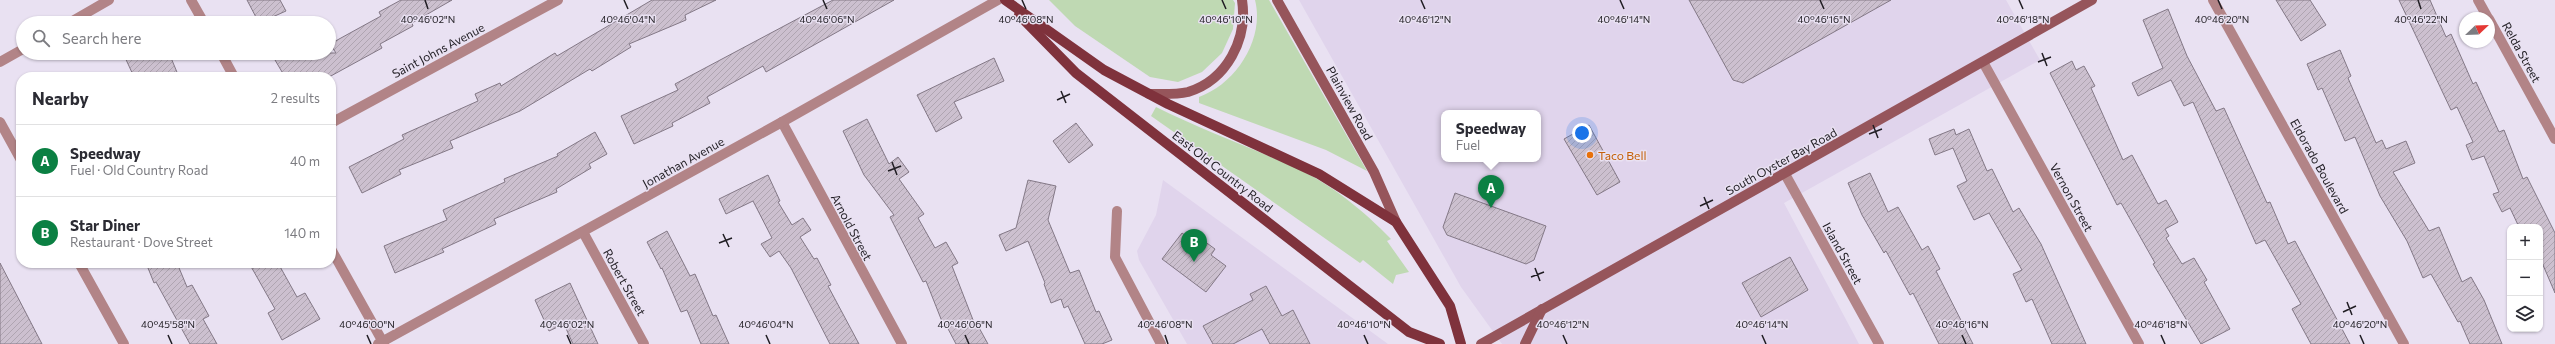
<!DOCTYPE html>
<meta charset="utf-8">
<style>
body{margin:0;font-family:Commissioner,sans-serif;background:#f7f7f7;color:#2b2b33}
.controls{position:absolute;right:12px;bottom:12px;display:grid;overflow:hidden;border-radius:8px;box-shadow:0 1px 3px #0004}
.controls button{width:36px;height:36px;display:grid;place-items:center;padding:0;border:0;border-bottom:1px solid #e1e1e2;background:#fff;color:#2b2b33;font:20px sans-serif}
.compass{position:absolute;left:2459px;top:12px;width:36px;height:36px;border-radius:50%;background:#fff;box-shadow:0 1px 3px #0004;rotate:67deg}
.you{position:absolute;left:1582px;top:133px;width:14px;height:14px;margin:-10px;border:3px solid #fff;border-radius:50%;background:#1a73e8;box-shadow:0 0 0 6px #1a73e833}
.badge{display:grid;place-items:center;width:26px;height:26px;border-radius:50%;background:#0b8043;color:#fff;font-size:13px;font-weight:700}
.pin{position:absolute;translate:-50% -33px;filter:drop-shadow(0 1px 2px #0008)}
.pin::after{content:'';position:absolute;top:21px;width:14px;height:12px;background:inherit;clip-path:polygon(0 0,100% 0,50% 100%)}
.popup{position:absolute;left:1441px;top:110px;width:100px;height:52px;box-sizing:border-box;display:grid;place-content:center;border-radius:8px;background:#fff;filter:drop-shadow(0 1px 3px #0005);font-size:13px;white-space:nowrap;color:#7c7c81}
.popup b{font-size:15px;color:#2b2b33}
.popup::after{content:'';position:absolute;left:50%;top:100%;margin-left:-8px;border:8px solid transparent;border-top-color:#fff}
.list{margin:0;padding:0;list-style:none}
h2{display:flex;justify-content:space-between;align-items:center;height:52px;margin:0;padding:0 16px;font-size:17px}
h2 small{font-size:13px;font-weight:400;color:#7c7c81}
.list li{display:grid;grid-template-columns:26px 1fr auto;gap:12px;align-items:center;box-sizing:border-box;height:72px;padding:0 16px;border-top:1px solid #e1e1e2}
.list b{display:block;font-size:15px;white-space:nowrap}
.list p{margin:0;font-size:13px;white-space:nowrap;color:#7c7c81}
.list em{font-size:13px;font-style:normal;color:#7c7c81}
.icon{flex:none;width:22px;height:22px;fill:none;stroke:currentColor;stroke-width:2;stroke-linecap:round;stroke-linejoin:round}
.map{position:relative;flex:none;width:2555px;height:344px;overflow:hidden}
.search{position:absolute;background:#fff;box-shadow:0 1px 3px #0004;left:16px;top:16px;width:320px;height:44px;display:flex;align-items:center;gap:10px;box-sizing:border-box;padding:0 14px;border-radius:22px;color:#7c7c81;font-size:15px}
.panel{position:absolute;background:#fff;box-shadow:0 1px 3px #0004;left:16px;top:72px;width:320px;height:196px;border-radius:16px}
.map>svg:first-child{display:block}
</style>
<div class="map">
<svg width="2555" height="344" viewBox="0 0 2555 344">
<defs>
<pattern id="building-hatch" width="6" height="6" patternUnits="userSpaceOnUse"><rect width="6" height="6" fill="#ccc0cf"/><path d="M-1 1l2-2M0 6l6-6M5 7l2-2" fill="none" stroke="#afa5b1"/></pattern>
</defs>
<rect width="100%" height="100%" fill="#e9e1f2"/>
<g fill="#e0d4ec" fill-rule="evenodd">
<path d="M1299 0H2006L2040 60 1784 203 1859 344H1502L1461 287ZM1444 113H1538V159H1444Z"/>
<polygon points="1163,180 1388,344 1187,344 1139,260 1137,251 1156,215"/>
</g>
<g fill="#bfd9b3">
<polygon points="1049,0 1233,0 1235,3 1233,29 1222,53 1202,72 1178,82 1150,77 1075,26"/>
<path d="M1255 0H1269L1367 171 1326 150 1199 103V97C1236 84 1265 39 1255 0Z"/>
<path d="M1156 107C1202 130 1250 147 1296 168 1331 184 1364 211 1391 239L1387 241 1409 272 1396 275 1393 284 1363 260 1360 263 1151 116Z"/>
</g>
<g fill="url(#building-hatch)" stroke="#837886">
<polygon points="247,0 280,0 286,11 259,23"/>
<polygon points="401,0 452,0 412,23 413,26 380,44 382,48 329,77 285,77 275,60 287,53 336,53 330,44 381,16 379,12"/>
<polygon points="652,0 716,0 685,15 686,20 629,44 631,47 592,71 590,69 520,111 450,141 453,148 399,170 401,174 362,193 349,167 404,139 402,135 478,101 475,94 500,83 501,86 555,53 557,56"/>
<polygon points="833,0 894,0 766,72 763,66 707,97 710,103 672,123 673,126 634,144 621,116 678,90 675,84"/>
<polygon points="1689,0 1891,0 1743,83 1733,80"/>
<polygon points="2276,0 2310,0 2326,25 2301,41"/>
<polygon points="2399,0 2430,0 2446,37 2451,34 2473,84 2476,82 2499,132 2504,130 2523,179 2527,177 2555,233 2555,293 2540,258 2540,227 2519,227 2510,208 2502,212 2493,194 2499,192 2484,156 2472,160 2466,145 2473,142 2457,107 2451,110"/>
<polygon points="2168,9 2187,56 2216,111 2224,108 2267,203 2270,202 2288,244 2295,241 2350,344 2311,344 2292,309 2301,304 2265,240 2256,244 2193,102 2184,106 2171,80 2138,96 2132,83 2163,68 2143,20"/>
<polygon points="2340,50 2351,76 2348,78 2376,143 2382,140 2386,149 2406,141 2415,163 2393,172 2429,231 2439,227 2462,282 2471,277 2484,300 2502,344 2470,344 2460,321 2458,322 2431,274 2423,278 2407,241 2380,196 2355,137 2345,141 2322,88 2318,90 2307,64"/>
<polygon points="123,53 169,53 179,77 134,77"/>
<polygon points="994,58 1004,81 954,102 962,118 936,132 917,95"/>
<polygon points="2072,61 2076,70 2084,66 2095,86 2091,88 2123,160 2132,155 2158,204 2166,200 2178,222 2165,229 2169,236 2166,238 2182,264 2194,258 2207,280 2204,282 2230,329 2201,344 2153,264 2155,263 2121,203 2117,205 2050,73"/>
<polygon points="867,119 889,164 898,157 909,172 899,179 924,214 918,218 935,248 946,242 958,263 952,266 975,325 977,324 988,344 956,344 945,323 943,324 926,281 923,282 890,217 894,215 864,175 843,131"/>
<polygon points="1076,123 1093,145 1069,163 1053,141"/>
<polygon points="1589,125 1620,182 1597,195 1564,139"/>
<polygon points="1954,129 1956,135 1969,129 1987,171 1992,169 2013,212 2019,208 2041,244 2086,344 2052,344 2032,299 2026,302 2013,274 2022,270 1989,213 1974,220 1957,186 1967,181 1953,148 1935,155 1929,139"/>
<polygon points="595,132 607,154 589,164 591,168 556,189 557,192 494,219 496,224 442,249 444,252 395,273 384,246 447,220 443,210 505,182 504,179 558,156 557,154"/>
<polygon points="1870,173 1888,212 1898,207 1922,250 1928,246 1940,269 1936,271 1973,344 1939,344 1913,293 1910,295 1886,251 1884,253 1862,215 1848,183"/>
<polygon points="768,175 780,201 778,202 792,225 803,218 811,230 800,237 814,259 817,258 831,285 828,286 859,344 830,344 791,268 779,251 770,257 761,244 772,238 753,201 726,214 719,199"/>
<polygon points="1028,180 1056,186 1048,220 1070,273 1079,270 1096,312 1099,311 1112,340 1102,344 1085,344 1068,306 1064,308 1061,299 1051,303 1044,284 1045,283 1028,241 1006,251 999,235 1016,228"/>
<polygon points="1455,193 1546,226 1534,260 1526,264 1447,235 1443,227"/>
<polygon points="667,231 690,276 695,274 713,316 716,315 729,344 701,344 687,310 681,312 662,268 661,269 647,242"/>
<polygon points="1182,233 1196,243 1200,238 1215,249 1211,255 1226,266 1206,292 1162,259"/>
<polygon points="1790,257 1808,290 1761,317 1742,283"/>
<polygon points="0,263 42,344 0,344"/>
<polygon points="146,263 177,263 187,287 192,285 209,316 203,319 217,344 190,344 156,282 154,283"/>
<polygon points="249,263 278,263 297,297 305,293 320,319 282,340 268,313 275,309"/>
<polygon points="570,283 598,344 573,344 564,324 549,331 535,300"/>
<polygon points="1266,286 1282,316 1293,310 1310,344 1270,344 1262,329 1233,344 1213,344 1203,326 1253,300 1250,294"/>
</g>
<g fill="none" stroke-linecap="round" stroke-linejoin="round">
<g stroke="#b28487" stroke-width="10">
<polyline points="191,0 204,23"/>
<polyline points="2213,0 2404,344"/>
<polyline points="2478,0 2488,18"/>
<polyline points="2489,19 2555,139"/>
<polyline points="69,23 109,0"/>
<polyline points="221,53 234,77"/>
<polyline points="0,62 23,49"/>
<polyline points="1983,62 2139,344"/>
<polyline points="0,122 21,160"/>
<polyline points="782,122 902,344"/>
<polyline points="331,123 558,0"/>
<polyline points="1785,174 1879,344"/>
<polyline points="1117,211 1115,257 1161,344"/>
<polyline points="583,232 644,344"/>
<polyline points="331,249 384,344"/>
<polyline points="79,263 124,344"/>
<polyline points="378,344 782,122 998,0"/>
</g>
<g stroke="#96555b" stroke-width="10">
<polyline points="1277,0 1374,172 1396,222"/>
<path d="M1149 94C1162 94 1175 95 1188 92 1227 80 1248 39 1242 0"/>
<polyline points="1481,344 2092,0"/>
<polyline points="1525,344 1542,309"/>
</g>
<g stroke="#7f323c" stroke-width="10">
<polyline points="1005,0 1104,70 1168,104 1319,174 1396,222 1450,306 1461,344"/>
<polyline points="1019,15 1076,73 1409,332 1440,344"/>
</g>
</g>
<path fill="none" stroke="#201d23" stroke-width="1.5" d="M425 0 428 9M624 0 628 9M823 0 827 9M1022 0 1026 9M1222 0 1226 9M1421 0 1425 9M1620 0 1624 9M1820 0 1824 9M2019 0 2023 9M2218 0 2222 9M2418 0 2421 9M2042 53 2047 66M2038 62 2051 57M1061 91 1066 103M1057 100 1070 94M1873 125 1878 138M1869 134 1882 129M892 162 897 175M888 171 901 166M1704 197 1709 209M1700 206 1713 200M723 234 729 247M719 243 732 238M1535 268 1540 281M1531 277 1544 272M2347 302 2352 315M2343 312 2356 306M168 335 172 344M367 335 371 344M567 335 571 344M766 335 770 344M965 335 969 344M1165 335 1168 344M1364 335 1368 344M1563 335 1567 344M1762 335 1766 344M1962 335 1966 344M2161 335 2165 344M2360 335 2364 344"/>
<circle fill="#e8710a" stroke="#e9e1f2" stroke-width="1.5" cx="1590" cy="155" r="4"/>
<g text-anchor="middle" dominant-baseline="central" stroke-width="3" stroke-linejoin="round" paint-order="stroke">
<g font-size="12" fill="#201d23" stroke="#e9e1f2">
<text transform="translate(438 50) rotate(-28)">Saint Johns Avenue</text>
<text transform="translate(2522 52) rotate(61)">Relda Street</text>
<text transform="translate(1350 103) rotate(61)">Plainview Road</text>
<text transform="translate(1781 161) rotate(-29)">South Oyster Bay Road</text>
<text transform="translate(683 162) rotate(-29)">Jonathan Avenue</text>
<text transform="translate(2320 166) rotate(61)">Eldorado Boulevard</text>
<text transform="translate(1223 171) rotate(38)">East Old Country Road</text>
<text transform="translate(2072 197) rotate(61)">Vernon Street</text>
<text transform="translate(852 227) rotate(62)">Arnold Street</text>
<text transform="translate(1843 253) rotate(61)">Island Street</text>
<text transform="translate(625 282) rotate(61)">Robert Street</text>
</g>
<g font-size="12" fill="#c56008" stroke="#e9e1f2" text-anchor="start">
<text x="1598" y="155">Taco Bell</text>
</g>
</g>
<g font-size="10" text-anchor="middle" fill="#201d23" stroke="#e9e1f2" stroke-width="3" stroke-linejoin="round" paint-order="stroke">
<text x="428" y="23">40°46'02"N</text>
<text x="628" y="23">40°46'04"N</text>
<text x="827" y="23">40°46'06"N</text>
<text x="1026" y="23">40°46'08"N</text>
<text x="1226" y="23">40°46'10"N</text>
<text x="1425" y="23">40°46'12"N</text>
<text x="1624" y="23">40°46'14"N</text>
<text x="1824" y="23">40°46'16"N</text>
<text x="2023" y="23">40°46'18"N</text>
<text x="2222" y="23">40°46'20"N</text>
<text x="2421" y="23">40°46'22"N</text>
<text x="168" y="328">40°45'58"N</text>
<text x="367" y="328">40°46'00"N</text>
<text x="567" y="328">40°46'02"N</text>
<text x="766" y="328">40°46'04"N</text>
<text x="965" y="328">40°46'06"N</text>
<text x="1165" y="328">40°46'08"N</text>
<text x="1364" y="328">40°46'10"N</text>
<text x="1563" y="328">40°46'12"N</text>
<text x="1762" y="328">40°46'14"N</text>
<text x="1962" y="328">40°46'16"N</text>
<text x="2161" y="328">40°46'18"N</text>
<text x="2360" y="328">40°46'20"N</text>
</g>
</svg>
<div class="controls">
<button>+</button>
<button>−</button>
<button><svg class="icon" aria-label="layers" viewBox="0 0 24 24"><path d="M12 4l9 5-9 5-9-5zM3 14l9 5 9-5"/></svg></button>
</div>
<svg class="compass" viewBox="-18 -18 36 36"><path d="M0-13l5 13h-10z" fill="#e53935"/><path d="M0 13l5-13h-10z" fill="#7c7c81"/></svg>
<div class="you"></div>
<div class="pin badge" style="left:1491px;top:208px">A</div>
<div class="popup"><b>Speedway</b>Fuel</div>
<div class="pin badge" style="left:1194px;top:262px">B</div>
<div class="search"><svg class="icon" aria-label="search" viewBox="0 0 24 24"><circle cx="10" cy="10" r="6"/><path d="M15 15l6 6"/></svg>Search here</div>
<section class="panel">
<h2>Nearby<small>2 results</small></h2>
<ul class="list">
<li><span class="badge">A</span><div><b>Speedway</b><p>Fuel · Old Country Road</p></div><em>40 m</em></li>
<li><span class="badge">B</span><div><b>Star Diner</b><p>Restaurant · Dove Street</p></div><em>140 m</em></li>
</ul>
</section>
</div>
